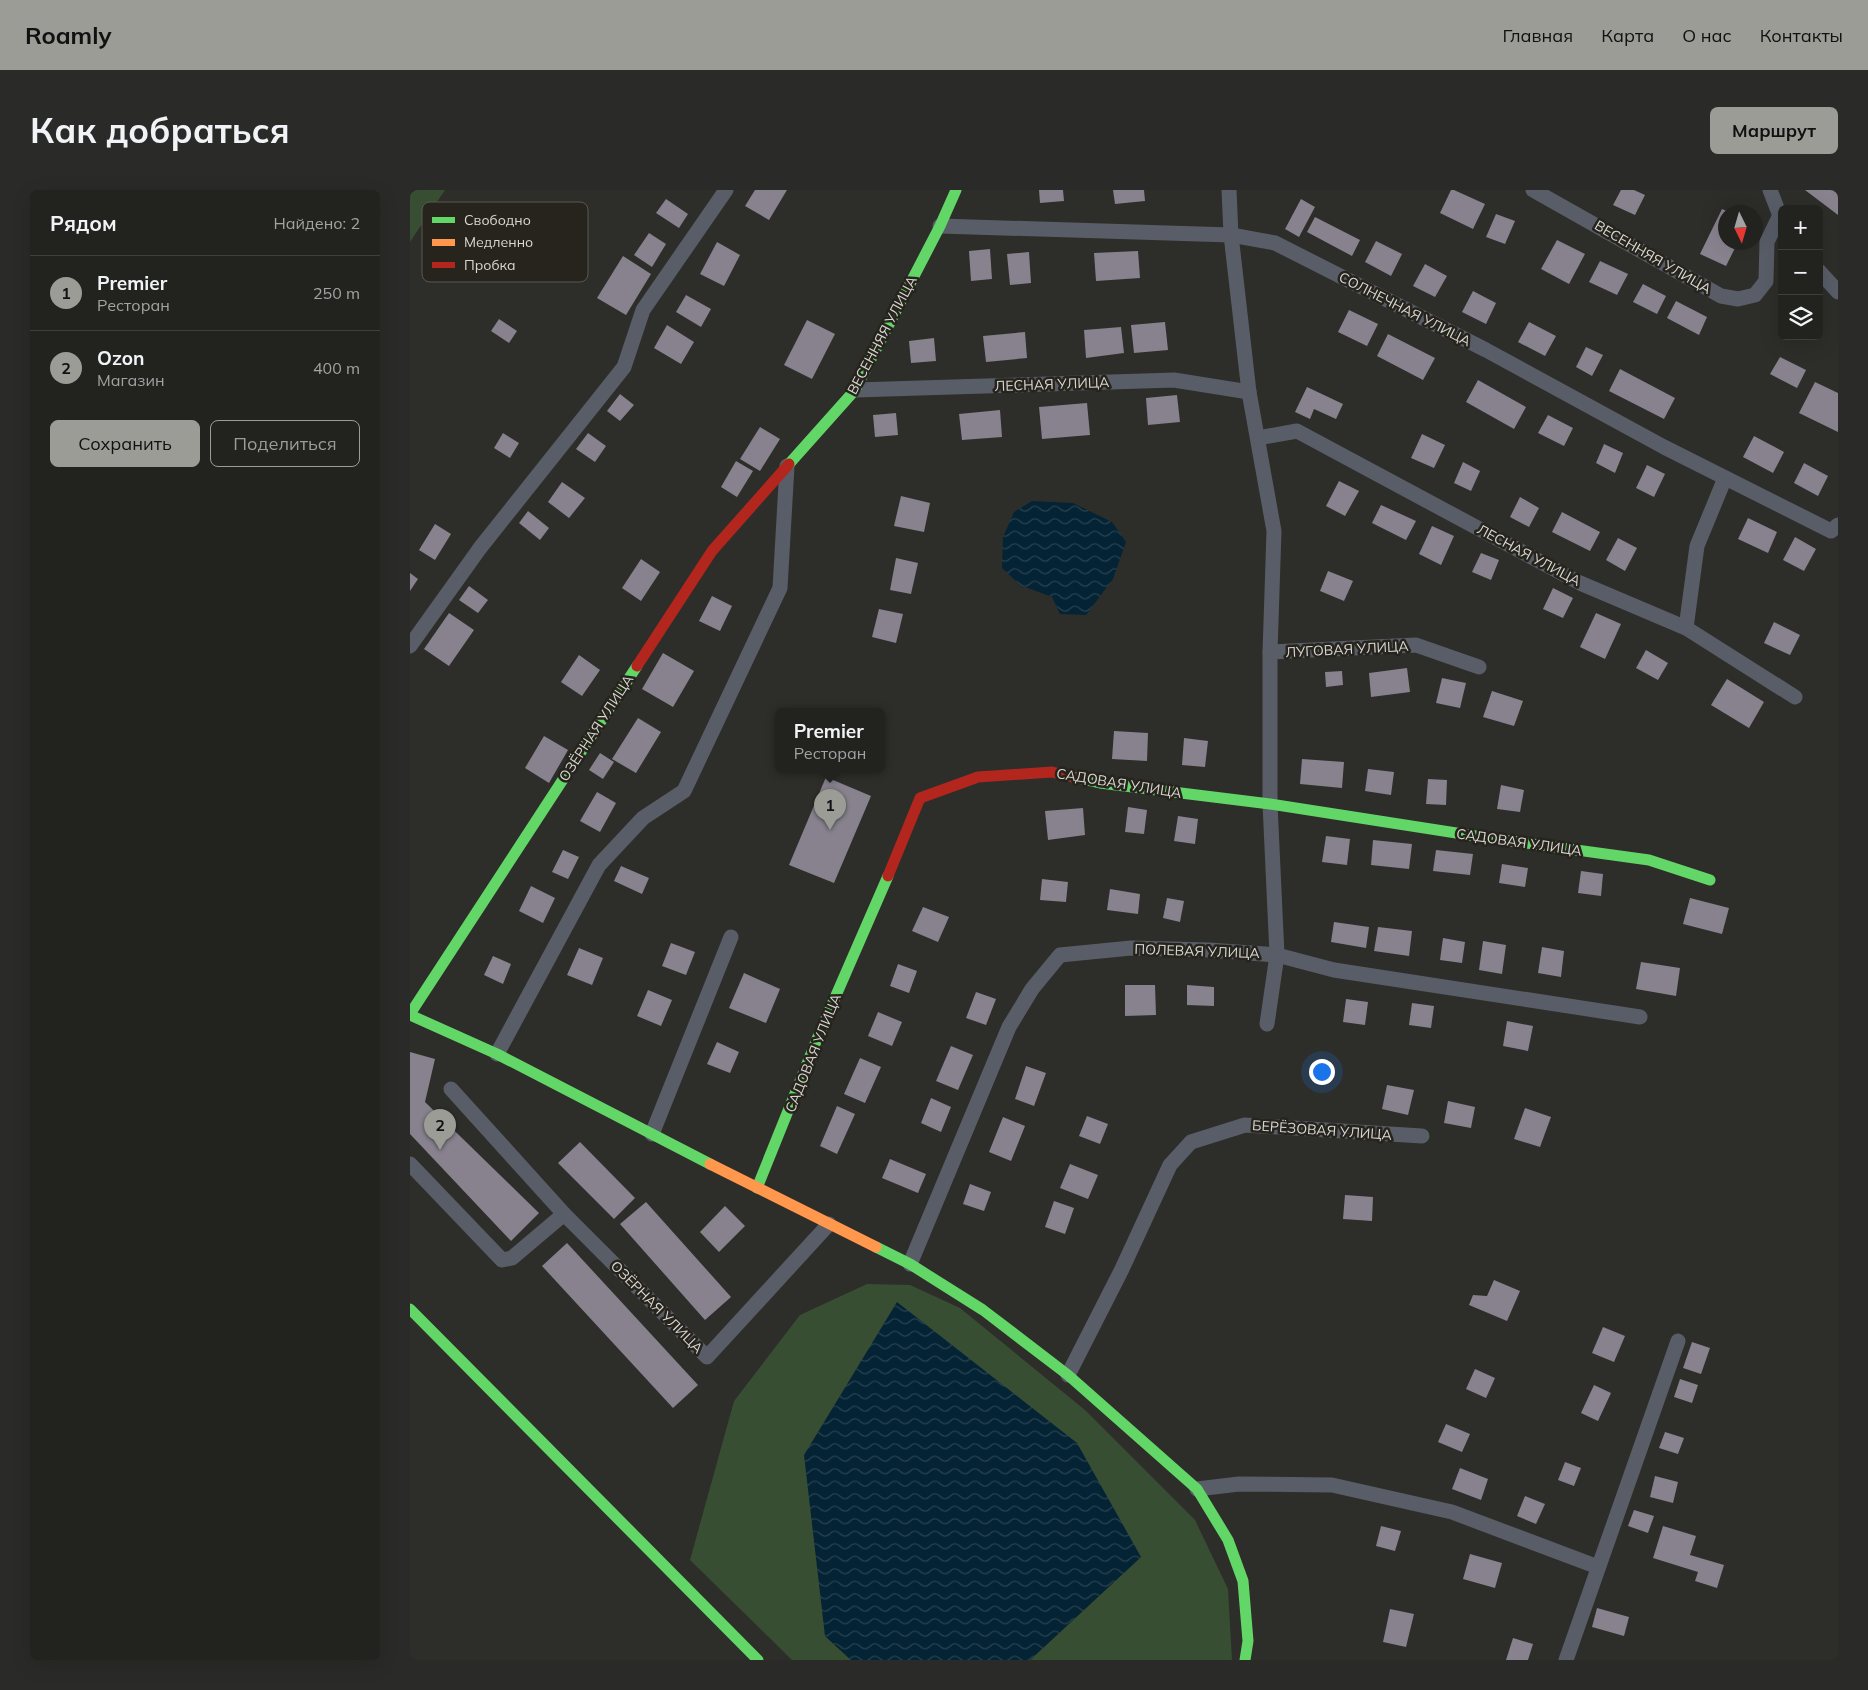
<!DOCTYPE html>
<html lang="ru">
<meta charset="utf-8">
<style>
body{margin:0;font-family:Mulish,sans-serif;background:#2a2a28;color:#f1f3f6}
.controls{position:absolute;right:15px;top:15px;display:grid;overflow:hidden;border-radius:8px;box-shadow:0 5px 20px #0002}
.controls button{width:45px;height:45px;display:grid;place-items:center;padding:0;border:0;border-bottom:1px solid #3f3f3d;background:#22221f;color:#f1f3f6;font:25px sans-serif}
.compass{position:absolute;left:1308px;top:15px;width:45px;height:45px;border-radius:50%;background:#22221f;box-shadow:0 5px 20px #0002;rotate:175deg}
.you{position:absolute;left:911px;top:881px;width:18px;height:18px;margin:-12px;border:4px solid #fff;border-radius:50%;background:#1a73e8;box-shadow:0 0 0 8px #1a73e833}
.badge{display:grid;place-items:center;width:32px;height:32px;border-radius:50%;background:#9c9c97;color:#111;font-size:16px;font-weight:700}
.pin{position:absolute;translate:-50% -41px;filter:drop-shadow(0 1px 2px #0008)}
.pin::after{content:'';position:absolute;top:26px;width:18px;height:15px;background:inherit;clip-path:polygon(0 0,100% 0,50% 100%)}
.popup{position:absolute;left:365px;top:518px;width:110px;height:65px;box-sizing:border-box;display:grid;place-content:center;border-radius:8px;background:#22221f;filter:drop-shadow(0 1px 4px #0005);font-size:16px;white-space:nowrap;color:#a2a4a4}
.popup b{font-size:19px;color:#f1f3f6}
.popup::after{content:'';position:absolute;left:50%;top:100%;margin-left:-10px;border:10px solid transparent;border-top-color:#22221f}
.list{margin:0;padding:0;list-style:none}
h2{display:flex;justify-content:space-between;align-items:center;height:65px;margin:0;padding:0 20px;font-size:21px}
h2 small{font-size:16px;font-weight:400;color:#a2a4a4}
.list li{display:grid;grid-template-columns:32px 1fr auto;gap:15px;align-items:center;box-sizing:border-box;height:75px;padding:0 20px;border-top:1px solid #3f3f3d}
.list b{display:block;font-size:19px;white-space:nowrap}
.list p{margin:0;font-size:16px;white-space:nowrap;color:#a2a4a4}
.list em{font-size:16px;font-style:normal;color:#a2a4a4}
.actions{display:flex;gap:10px;padding:15px 20px}
.actions a{flex:1;padding:11px 0;border:1px solid #9c9c97;border-radius:8px;text-align:center;font-size:18px;color:#9c9c97}
.actions .main{background:#9c9c97;color:#111}
.icon{flex:none;width:28px;height:28px;fill:none;stroke:currentColor;stroke-width:2;stroke-linecap:round;stroke-linejoin:round}
.map{position:relative;flex:none;width:1428px;height:1470px;overflow:hidden;border-radius:8px}
header{display:flex;align-items:center;gap:30px;box-sizing:border-box;height:70px;padding:0 25px;background:#9c9c97;color:#111}
header strong{font-size:24px}
nav{display:flex;gap:28px;margin-inline-start:auto;font-size:18px}
.intro{display:flex;align-items:center;justify-content:space-between;box-sizing:border-box;height:120px;padding:0 30px}
h1{margin:0;font-size:35px}
.button{padding:12px 22px;border-radius:8px;background:#9c9c97;color:#111;font-size:18px;font-weight:700}
main{display:flex;gap:30px;padding:0 30px}
aside{flex:1;background:#22221f;border-radius:8px;box-shadow:0 5px 20px #0002}
.map>svg:first-child{display:block}
</style>
<header>
<strong>Roamly</strong>
<nav><a>Главная</a><a>Карта</a><a>О нас</a><a>Контакты</a></nav>
</header>
<div class="intro"><h1>Как добраться</h1><a class="button">Маршрут</a></div>
<main>
<aside>
<h2>Рядом<small>Найдено: 2</small></h2>
<ul class="list">
<li><span class="badge">1</span><div><b>Premier</b><p>Ресторан</p></div><em>250 m</em></li>
<li><span class="badge">2</span><div><b>Ozon</b><p>Магазин</p></div><em>400 m</em></li>
</ul>
<div class="actions"><a class="main">Сохранить</a><a>Поделиться</a></div>
</aside>
<div class="map">
<svg width="1428" height="1470" viewBox="0 0 1428 1470">
<defs>
<pattern id="water-waves" width="16" height="10" patternUnits="userSpaceOnUse" patternTransform="scale(1.25)"><rect width="16" height="10" fill="#042334"/><path d="M0 5q4-4 8 0t8 0" fill="none" stroke="#284250"/></pattern>
</defs>
<rect width="100%" height="100%" fill="#2d2d29"/>
<g fill="#374e33">
<polygon points="0,0 35,0 0,52"/>
<polygon points="457,1094 500,1095 550,1118 675,1220 785,1330 818,1399 822,1470 620,1470 731,1367 415,1446 441,1470 382,1470 280,1370 324,1211 390,1125"/>
</g>
<g fill="url(#water-waves)">
<polygon points="622,311 663,313 702,332 716,352 703,389 676,425 650,424 642,407 610,395 592,378 593,347 604,322"/>
<polygon points="487,1112 667,1253 731,1367 620,1470 441,1470 415,1446 394,1265"/>
</g>
<g fill="#87828d">
<polygon points="345,0 377,0 359,30 335,16"/>
<polygon points="629,0 653,0 654,11 630,13"/>
<polygon points="703,0 734,0 735,11 705,14"/>
<polygon points="1041,0 1044,0 1075,14 1063,39 1030,23"/>
<polygon points="1211,0 1224,0 1235,5 1225,25 1203,15"/>
<polygon points="1395,0 1423,0 1428,4 1428,25"/>
<polygon points="256,9 278,24 269,38 246,23"/>
<polygon points="891,9 905,17 889,47 875,39"/>
<polygon points="1312,19 1319,22 1316,22 1316,52 1328,52 1316,76 1290,64"/>
<polygon points="1086,24 1105,31 1095,54 1076,47"/>
<polygon points="905,27 950,50 942,66 897,42"/>
<polygon points="239,43 256,54 242,77 224,65"/>
<polygon points="1147,50 1175,64 1159,94 1131,79"/>
<polygon points="966,51 992,64 981,86 955,72"/>
<polygon points="307,52 330,65 314,96 290,84"/>
<polygon points="580,59 582,89 561,91 559,61"/>
<polygon points="728,61 730,88 686,91 684,63"/>
<polygon points="619,62 621,93 600,95 597,64"/>
<polygon points="213,66 241,84 216,125 187,108"/>
<polygon points="1190,71 1218,84 1207,105 1179,92"/>
<polygon points="1015,74 1037,86 1025,107 1003,96"/>
<polygon points="1233,94 1256,106 1247,124 1223,112"/>
<polygon points="1063,101 1086,113 1076,134 1052,122"/>
<polygon points="276,105 301,119 291,137 266,122"/>
<polygon points="1266,111 1297,127 1289,145 1257,128"/>
<polygon points="939,120 968,134 957,156 928,142"/>
<polygon points="89,129 107,141 99,153 81,141"/>
<polygon points="397,130 425,144 402,189 374,175"/>
<polygon points="755,132 758,160 724,163 721,135"/>
<polygon points="1119,132 1146,146 1135,166 1108,152"/>
<polygon points="257,135 284,152 271,174 244,158"/>
<polygon points="711,137 714,163 676,168 674,140"/>
<polygon points="615,142 617,168 576,172 573,146"/>
<polygon points="978,144 1025,168 1013,190 967,166"/>
<polygon points="524,148 526,171 501,173 499,151"/>
<polygon points="1176,157 1193,165 1182,186 1166,177"/>
<polygon points="1370,167 1396,180 1387,198 1360,184"/>
<polygon points="1210,179 1265,208 1254,229 1199,201"/>
<polygon points="1068,190 1116,217 1104,239 1056,212"/>
<polygon points="1405,192 1428,203 1428,242 1389,223"/>
<polygon points="897,197 933,214 926,229 904,219 900,229 885,222"/>
<polygon points="210,204 224,215 210,231 197,221"/>
<polygon points="767,205 770,232 738,235 736,208"/>
<polygon points="677,213 680,245 632,249 629,217"/>
<polygon points="590,220 592,247 552,250 549,224"/>
<polygon points="486,223 488,245 465,247 463,225"/>
<polygon points="1138,225 1163,238 1154,256 1128,243"/>
<polygon points="350,237 370,249 350,281 330,269"/>
<polygon points="93,243 109,253 100,268 84,258"/>
<polygon points="178,243 196,256 185,272 166,259"/>
<polygon points="1012,244 1035,255 1024,278 1001,268"/>
<polygon points="1344,246 1374,262 1363,283 1333,267"/>
<polygon points="1194,254 1213,263 1205,283 1186,273"/>
<polygon points="326,271 343,281 327,307 311,297"/>
<polygon points="1053,272 1070,281 1061,301 1044,293"/>
<polygon points="1394,273 1418,286 1408,306 1384,293"/>
<polygon points="1237,275 1255,284 1244,307 1226,298"/>
<polygon points="929,291 949,301 935,326 916,316"/>
<polygon points="152,292 175,308 159,328 138,312"/>
<polygon points="491,306 520,313 514,342 484,336"/>
<polygon points="1110,307 1129,318 1119,337 1100,327"/>
<polygon points="971,315 1006,331 996,350 962,333"/>
<polygon points="118,321 139,338 130,350 109,333"/>
<polygon points="1152,322 1190,342 1180,361 1142,342"/>
<polygon points="1338,328 1367,342 1358,363 1328,349"/>
<polygon points="25,334 41,344 25,370 9,360"/>
<polygon points="1022,336 1044,346 1031,375 1009,364"/>
<polygon points="1385,347 1406,359 1394,381 1373,370"/>
<polygon points="1208,348 1227,358 1215,381 1196,370"/>
<polygon points="1071,363 1089,370 1081,390 1062,382"/>
<polygon points="486,368 508,373 501,404 480,400"/>
<polygon points="231,369 250,382 231,411 212,398"/>
<polygon points="918,381 943,391 934,411 910,401"/>
<polygon points="0,383 8,389 0,401"/>
<polygon points="59,396 78,410 68,423 49,410"/>
<polygon points="1143,398 1163,408 1153,428 1133,419"/>
<polygon points="302,406 322,416 310,441 289,431"/>
<polygon points="469,419 493,424 486,453 462,447"/>
<polygon points="39,423 64,440 39,476 14,459"/>
<polygon points="1186,423 1211,434 1195,469 1170,457"/>
<polygon points="1364,432 1390,445 1380,465 1354,453"/>
<polygon points="1236,460 1258,473 1248,490 1226,478"/>
<polygon points="253,463 284,481 263,517 232,499"/>
<polygon points="169,465 190,480 172,506 151,492"/>
<polygon points="997,478 1000,502 961,507 959,483"/>
<polygon points="932,481 933,495 916,497 915,482"/>
<polygon points="1032,488 1056,493 1050,518 1026,513"/>
<polygon points="1317,489 1354,512 1339,538 1301,515"/>
<polygon points="1082,501 1113,511 1104,536 1073,527"/>
<polygon points="228,528 251,542 226,583 202,569"/>
<polygon points="704,541 738,543 737,571 702,569"/>
<polygon points="134,546 158,560 139,593 115,578"/>
<polygon points="774,548 798,551 795,577 772,575"/>
<polygon points="190,563 204,572 193,589 179,580"/>
<polygon points="892,569 934,572 932,598 890,594"/>
<polygon points="958,579 984,582 981,605 955,601"/>
<polygon points="416,587 461,606 424,693 379,675"/>
<polygon points="1018,589 1037,590 1036,615 1016,614"/>
<polygon points="1091,595 1114,600 1110,622 1087,619"/>
<polygon points="187,602 206,613 190,642 170,631"/>
<polygon points="718,617 737,620 734,644 715,642"/>
<polygon points="673,618 675,645 638,650 635,621"/>
<polygon points="768,626 788,629 785,654 764,651"/>
<polygon points="916,646 940,649 937,675 912,672"/>
<polygon points="963,650 1002,654 999,679 961,675"/>
<polygon points="153,660 169,667 158,689 142,682"/>
<polygon points="1026,660 1063,664 1060,685 1023,681"/>
<polygon points="1092,674 1118,678 1115,697 1089,693"/>
<polygon points="211,676 239,688 232,704 204,691"/>
<polygon points="1171,681 1193,684 1191,706 1168,703"/>
<polygon points="632,689 658,692 656,712 630,710"/>
<polygon points="121,696 145,708 133,733 109,721"/>
<polygon points="700,699 730,704 728,724 697,720"/>
<polygon points="757,708 774,711 770,732 753,728"/>
<polygon points="1280,708 1319,718 1312,744 1273,734"/>
<polygon points="513,717 539,727 528,752 502,741"/>
<polygon points="924,732 959,737 956,758 921,752"/>
<polygon points="968,737 1002,741 999,766 964,761"/>
<polygon points="1033,748 1055,752 1052,773 1030,770"/>
<polygon points="1073,751 1096,755 1092,784 1069,780"/>
<polygon points="261,753 285,762 276,785 252,776"/>
<polygon points="1132,757 1154,761 1151,787 1128,783"/>
<polygon points="169,758 193,768 182,795 157,785"/>
<polygon points="83,766 101,774 93,794 74,785"/>
<polygon points="1231,772 1270,778 1266,806 1226,799"/>
<polygon points="488,774 507,781 499,803 480,796"/>
<polygon points="334,783 370,799 356,833 319,818"/>
<polygon points="715,795 745,795 746,825 715,826"/>
<polygon points="777,795 804,797 804,816 777,815"/>
<polygon points="238,800 262,810 251,836 227,826"/>
<polygon points="566,802 586,809 576,835 556,828"/>
<polygon points="936,809 958,812 955,835 933,832"/>
<polygon points="1002,813 1024,816 1021,838 999,835"/>
<polygon points="468,822 492,832 482,856 458,846"/>
<polygon points="1097,831 1123,836 1118,861 1093,856"/>
<polygon points="307,852 329,862 320,883 297,874"/>
<polygon points="541,856 563,865 548,900 526,891"/>
<polygon points="0,862 25,869 15,912 129,1023 101,1051 0,944"/>
<polygon points="450,868 471,877 455,913 434,904"/>
<polygon points="616,876 636,883 624,916 605,909"/>
<polygon points="977,895 1004,900 998,925 972,919"/>
<polygon points="521,908 541,917 531,942 511,933"/>
<polygon points="1038,911 1065,917 1061,938 1034,933"/>
<polygon points="427,916 445,924 427,964 410,956"/>
<polygon points="1115,918 1141,927 1130,957 1104,949"/>
<polygon points="677,926 698,934 690,954 669,946"/>
<polygon points="593,927 615,936 601,971 579,962"/>
<polygon points="170,952 225,1008 204,1029 148,973"/>
<polygon points="480,969 516,984 508,1003 472,988"/>
<polygon points="660,974 688,985 678,1009 650,998"/>
<polygon points="560,994 581,1002 574,1021 553,1014"/>
<polygon points="935,1005 963,1007 962,1031 933,1029"/>
<polygon points="644,1011 664,1018 655,1044 635,1037"/>
<polygon points="236,1012 321,1107 295,1130 210,1034"/>
<polygon points="315,1016 335,1036 309,1062 290,1042"/>
<polygon points="157,1053 288,1195 263,1218 132,1076"/>
<polygon points="1084,1090 1110,1101 1097,1131 1059,1115 1063,1105 1077,1106"/>
<polygon points="1193,1137 1215,1146 1204,1172 1182,1163"/>
<polygon points="1282,1152 1300,1158 1291,1184 1273,1178"/>
<polygon points="1065,1179 1085,1188 1076,1208 1056,1199"/>
<polygon points="1270,1189 1288,1195 1282,1213 1264,1207"/>
<polygon points="1184,1195 1201,1203 1188,1231 1171,1223"/>
<polygon points="1036,1234 1060,1244 1052,1262 1028,1252"/>
<polygon points="1255,1242 1274,1248 1268,1264 1249,1258"/>
<polygon points="1155,1272 1171,1278 1164,1296 1148,1290"/>
<polygon points="1050,1278 1078,1289 1071,1310 1042,1299"/>
<polygon points="1245,1286 1268,1292 1263,1313 1240,1307"/>
<polygon points="1115,1306 1135,1314 1126,1334 1107,1326"/>
<polygon points="1224,1320 1244,1326 1238,1343 1218,1336"/>
<polygon points="971,1336 991,1341 985,1361 966,1356"/>
<polygon points="1253,1336 1286,1346 1280,1365 1314,1375 1307,1398 1285,1391 1288,1382 1243,1368"/>
<polygon points="1060,1364 1092,1373 1085,1398 1053,1389"/>
<polygon points="1187,1418 1219,1427 1214,1446 1182,1437"/>
<polygon points="980,1419 1004,1424 996,1457 973,1452"/>
<polygon points="1103,1448 1123,1454 1118,1470 1096,1470"/>
</g>
<g fill="none" stroke-linecap="round" stroke-linejoin="round">
<g stroke="#585d68" stroke-width="15">
<polyline points="819,0 821,45 839,202 864,341 860,462 860,614 867,765 857,834"/>
<polyline points="1123,0 1311,106 1328,109 1345,105 1356,91 1357,52 1369,27"/>
<polyline points="1360,0 1372,31"/>
<polyline points="530,36 821,45 865,53 1076,160 1254,257 1421,341 1428,335"/>
<polyline points="1409,81 1428,102"/>
<polyline points="445,200 764,190 839,202"/>
<polyline points="848,248 887,241 1170,393 1276,438 1385,507"/>
<polyline points="1276,438 1287,356 1315,288"/>
<polyline points="0,456 70,358 214,177 233,120 316,0"/>
<polyline points="860,462 1006,455 1069,477"/>
<polyline points="87,864 189,675 233,628 274,601 370,398 377,276"/>
<polyline points="41,899 154,1024"/>
<polyline points="242,944 321,747"/>
<polyline points="0,974 92,1070 102,1068 154,1024 297,1167 419,1034"/>
<polyline points="500,1074 599,837 622,799 650,765 721,758 799,760 867,765 924,780 1230,827"/>
<polyline points="658,1185 712,1079 760,975 781,952 835,935 1012,946"/>
<polyline points="787,1299 829,1294 922,1295 1042,1322 1188,1377"/>
<polyline points="1156,1470 1268,1151"/>
</g>
<g stroke="#63d668" stroke-width="11">
<polyline points="379,274 445,200 530,36 546,0"/>
<polyline points="663,587 690,593 860,614 1072,647 1239,670 1300,690"/>
<polyline points="0,824 227,476"/>
<polyline points="0,825 87,864 300,974"/>
<polyline points="347,998 407,849 478,686"/>
<polyline points="466,1057 500,1074 573,1120 658,1185 787,1299 818,1350 833,1391 838,1451 835,1470"/>
<polyline points="0,1119 348,1470"/>
</g>
<polyline stroke="#ff974d" stroke-width="11" points="300,974 466,1057"/>
<g stroke="#b3261e" stroke-width="11">
<polyline points="227,476 302,361 379,274"/>
<polyline points="478,686 510,608 568,587 642,582 663,587"/>
</g>
</g>
<g text-anchor="middle" dominant-baseline="central" stroke-width="5" stroke-linejoin="round" paint-order="stroke">
<g font-size="14" fill="#d8d7d2" stroke="#26241d">
<text transform="translate(1243 67) rotate(30)">ВЕСЕННЯЯ УЛИЦА</text>
<text transform="translate(995 119) rotate(27)">СОЛНЕЧНАЯ УЛИЦА</text>
<text transform="translate(472 145) rotate(-62)">ВЕСЕННЯЯ УЛИЦА</text>
<text transform="translate(642 194) rotate(-2)">ЛЕСНАЯ УЛИЦА</text>
<text transform="translate(1119 365) rotate(28)">ЛЕСНАЯ УЛИЦА</text>
<text transform="translate(937 459) rotate(-3)">ЛУГОВАЯ УЛИЦА</text>
<text transform="translate(186 538) rotate(-57)">ОЗЁРНАЯ УЛИЦА</text>
<text transform="translate(709 593) rotate(9)">САДОВАЯ УЛИЦА</text>
<text transform="translate(1109 652) rotate(8)">САДОВАЯ УЛИЦА</text>
<text transform="translate(787 761) rotate(2)">ПОЛЕВАЯ УЛИЦА</text>
<text transform="translate(403 863) rotate(-68)">САДОВАЯ УЛИЦА</text>
<text transform="translate(912 940) rotate(4)">БЕРЁЗОВАЯ УЛИЦА</text>
<text transform="translate(247 1117) rotate(45)">ОЗЁРНАЯ УЛИЦА</text>
</g>
</g>
<rect x="12" y="12" width="166" height="80" rx="8" fill="#26241d" stroke="#5b5a53" stroke-width="1"/>
<rect x="22" y="27" width="23" height="6" fill="#63d668"/>
<rect x="22" y="49" width="23" height="7" fill="#ff974d"/>
<rect x="22" y="72" width="23" height="6" fill="#b3261e"/>
<g font-size="14" fill="#d8d7d2">
<text x="54" y="35">Свободно</text>
<text x="54" y="57">Медленно</text>
<text x="54" y="80">Пробка</text>
</g>
</svg>
<div class="controls">
<button>+</button>
<button>−</button>
<button><svg class="icon" aria-label="layers" viewBox="0 0 24 24"><path d="M12 4l9 5-9 5-9-5zM3 14l9 5 9-5"/></svg></button>
</div>
<svg class="compass" viewBox="-18 -18 36 36"><path d="M0-13l5 13h-10z" fill="#e53935"/><path d="M0 13l5-13h-10z" fill="#a2a4a4"/></svg>
<div class="you"></div>
<div class="pin badge" style="left:420px;top:640px">1</div>
<div class="popup"><b>Premier</b>Ресторан</div>
<div class="pin badge" style="left:30px;top:960px">2</div>
</div>
</main>
